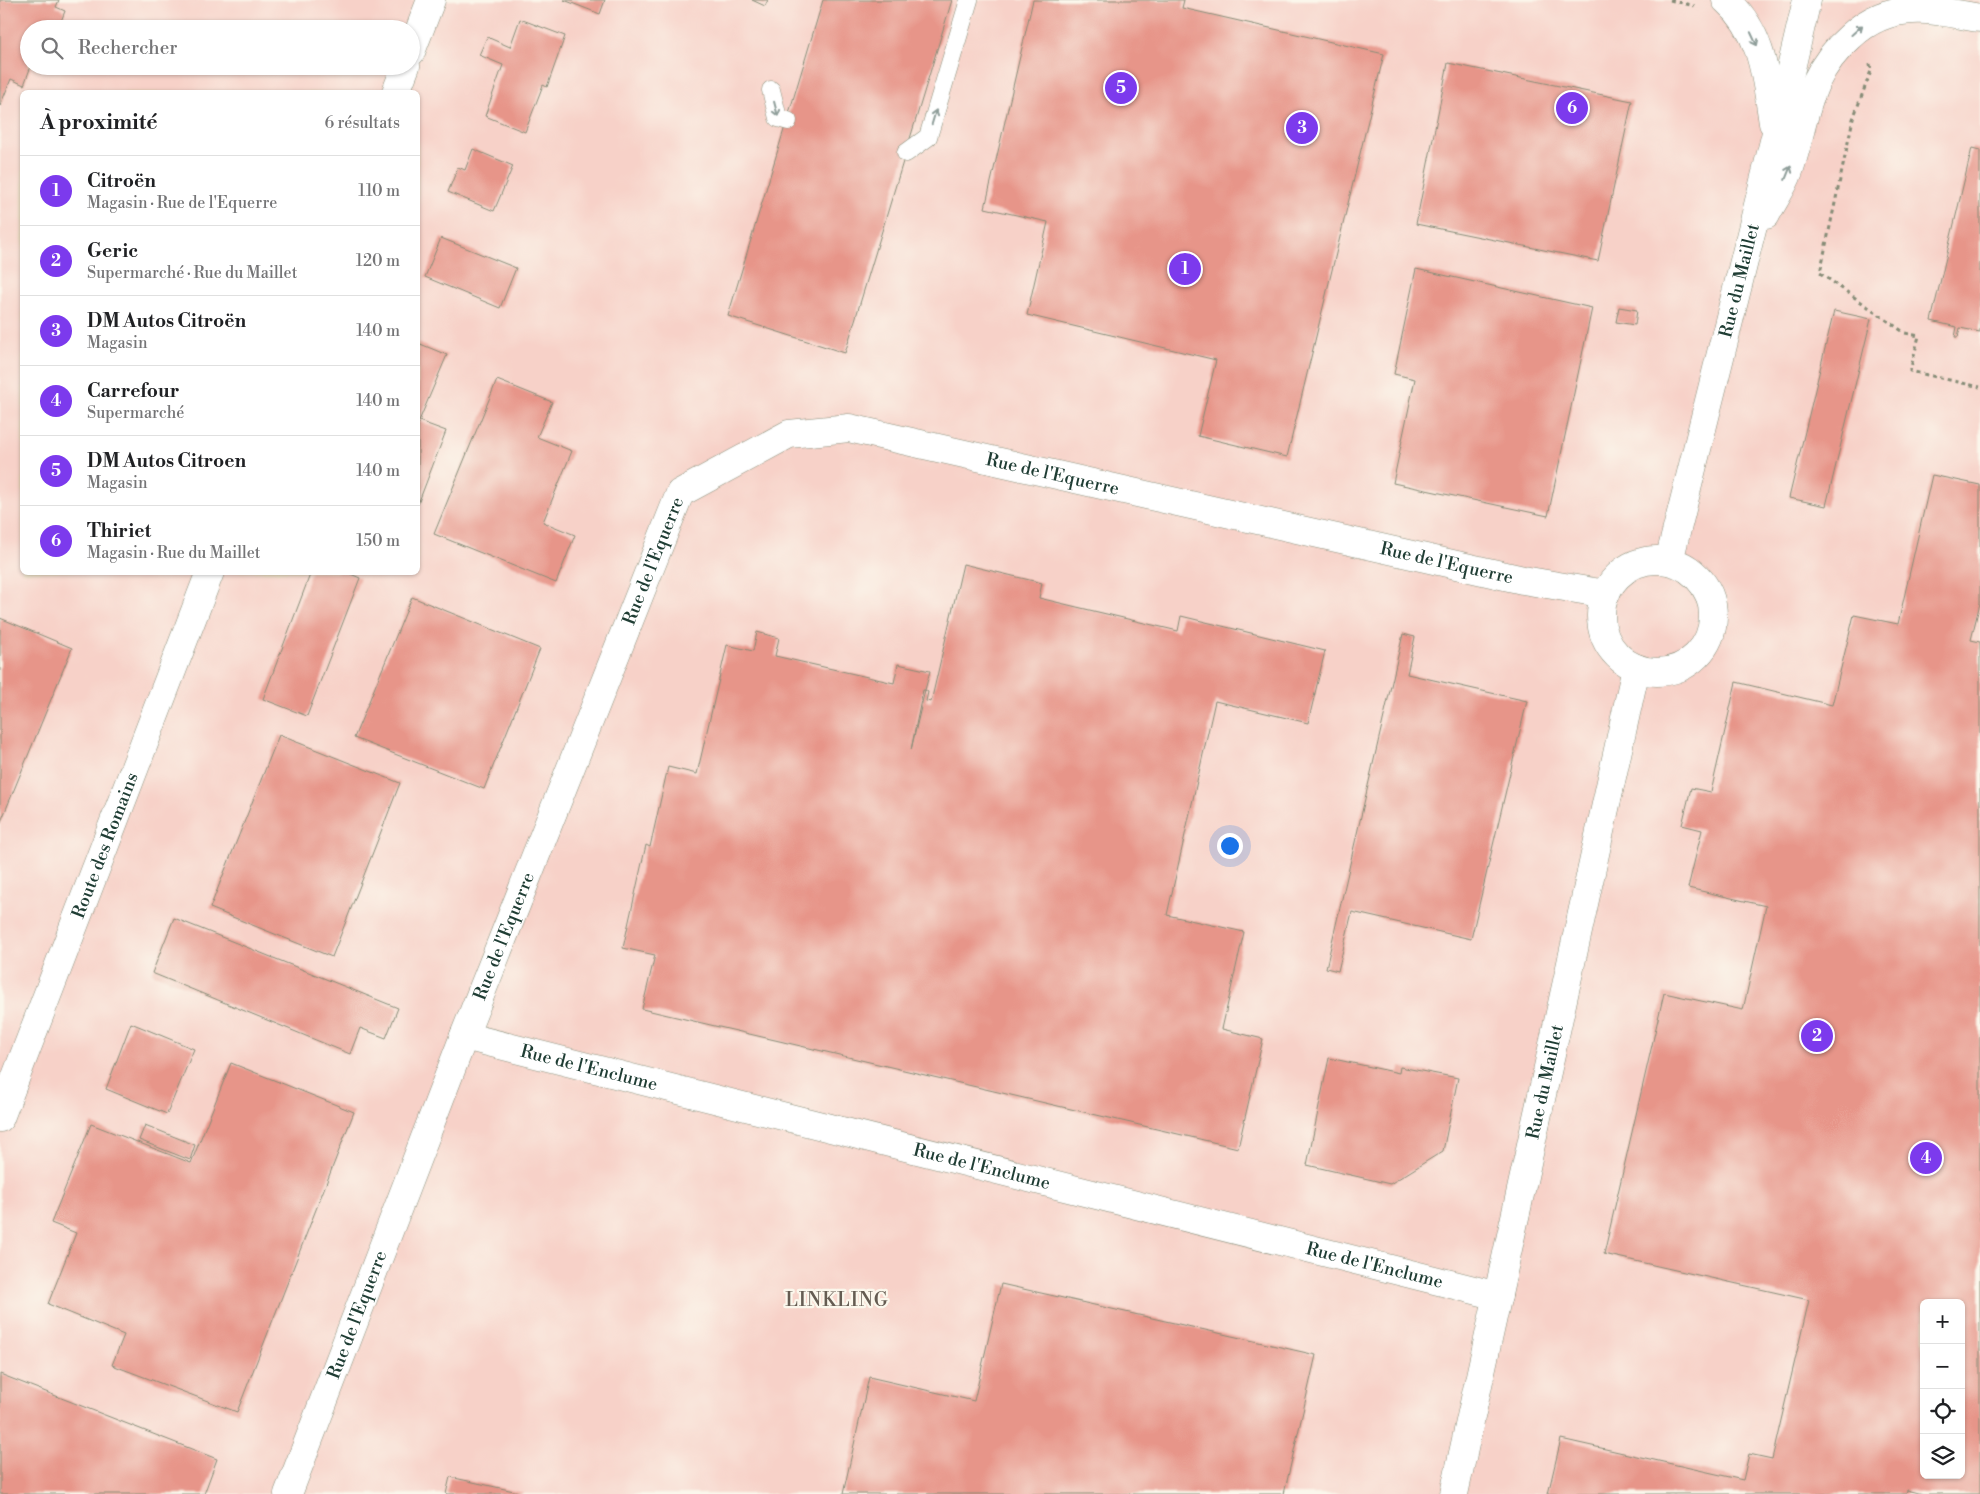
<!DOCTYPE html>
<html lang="fr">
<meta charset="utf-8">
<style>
body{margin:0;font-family:"Libre Bodoni",serif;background:#f6f6f6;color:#202124}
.controls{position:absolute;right:15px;bottom:15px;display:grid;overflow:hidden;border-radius:8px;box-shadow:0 1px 4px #0004}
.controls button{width:45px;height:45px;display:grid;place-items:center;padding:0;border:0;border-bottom:1px solid #e0e0e0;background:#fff;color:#202124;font:25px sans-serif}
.you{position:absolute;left:1229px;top:845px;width:18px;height:18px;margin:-12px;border:4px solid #fff;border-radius:50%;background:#1a73e8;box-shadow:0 0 0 8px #1a73e833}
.badge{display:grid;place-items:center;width:32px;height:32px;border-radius:50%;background:#7c3aed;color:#fff;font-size:16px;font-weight:700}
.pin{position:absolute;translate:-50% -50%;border:2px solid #fff;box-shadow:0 1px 5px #0006}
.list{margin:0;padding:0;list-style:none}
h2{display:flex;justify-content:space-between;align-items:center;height:65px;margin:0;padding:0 20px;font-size:21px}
h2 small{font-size:16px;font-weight:400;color:#757577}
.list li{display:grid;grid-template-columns:32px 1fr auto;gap:15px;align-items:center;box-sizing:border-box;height:70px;padding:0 20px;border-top:1px solid #e0e0e0}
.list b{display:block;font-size:19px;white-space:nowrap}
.list p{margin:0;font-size:16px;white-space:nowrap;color:#757577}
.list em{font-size:16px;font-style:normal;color:#757577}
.icon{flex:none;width:28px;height:28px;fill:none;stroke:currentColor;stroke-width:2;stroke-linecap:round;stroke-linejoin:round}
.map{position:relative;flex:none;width:1980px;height:1494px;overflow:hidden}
.search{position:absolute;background:#fff;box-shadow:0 1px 4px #0004;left:20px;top:20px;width:400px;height:55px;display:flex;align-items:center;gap:12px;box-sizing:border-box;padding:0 18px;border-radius:28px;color:#757577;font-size:19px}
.panel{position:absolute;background:#fff;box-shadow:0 1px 4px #0004;left:20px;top:90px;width:400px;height:485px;border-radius:8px}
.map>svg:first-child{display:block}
</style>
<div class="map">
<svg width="1980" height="1494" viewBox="0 0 1980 1494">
<rect width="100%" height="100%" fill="#fbf7ec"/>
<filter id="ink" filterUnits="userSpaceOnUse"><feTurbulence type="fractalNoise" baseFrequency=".02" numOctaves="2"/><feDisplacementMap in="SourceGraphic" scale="10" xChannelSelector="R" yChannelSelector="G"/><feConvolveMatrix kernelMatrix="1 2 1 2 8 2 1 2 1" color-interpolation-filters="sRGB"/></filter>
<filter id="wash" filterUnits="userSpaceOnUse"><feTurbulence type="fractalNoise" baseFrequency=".0096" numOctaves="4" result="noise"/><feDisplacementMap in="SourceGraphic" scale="20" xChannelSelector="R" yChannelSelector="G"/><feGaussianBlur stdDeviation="1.12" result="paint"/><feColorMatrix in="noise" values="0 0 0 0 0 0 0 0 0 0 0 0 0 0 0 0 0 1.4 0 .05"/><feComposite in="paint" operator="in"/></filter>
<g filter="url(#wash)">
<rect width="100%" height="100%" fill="#eddcba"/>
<path fill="#f7d1c8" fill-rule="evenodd" d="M0 0H1980V1494H0ZM29 29H411V66H29ZM22 92H418V572H22ZM1924 1303H1961V1475H1924Z"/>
<g id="blocks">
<g fill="#e79589" fill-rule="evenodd">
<polygon points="0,0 59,0 56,7 65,11 58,29 29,29 29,66 31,66 24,85 11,79 0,106"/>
<polygon points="564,0 605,0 600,14"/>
<polygon points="752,0 768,0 765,6"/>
<polygon points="823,0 952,0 845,353 728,316"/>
<polygon points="1033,0 1184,0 1182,8 1384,54 1287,457 1198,436 1216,360 1027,315 1048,222 985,208"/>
<polygon points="520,19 565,36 547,87 543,85 525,132 485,116 503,65 479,55 487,37 510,47"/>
<polygon points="1448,63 1632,101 1598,261 1416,224"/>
<polygon points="1972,148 1980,150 1980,332 1960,328 1958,337 1955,337 1957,327 1931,321"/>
<polygon points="473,149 513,166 494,211 448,192 458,167 465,170"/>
<polygon points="441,238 516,268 500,308 425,277"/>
<polygon points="1416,269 1592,308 1548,516 1393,483 1415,379 1394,374"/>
<polygon points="1619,307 1637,310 1635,325 1616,322"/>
<polygon points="1834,311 1871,319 1826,506 1789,498"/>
<polygon points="418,343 447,355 419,421 446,431 418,504"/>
<polygon points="497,380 552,402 537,437 572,451 543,522 575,535 556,583 434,534"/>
<path d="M1932 475 1980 485V603L1971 640 1980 642V1494H1923L1907 1490 1906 1494H1548L1561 1439 1743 1480 1749 1454 1772 1459 1809 1300 1604 1254 1664 993 1743 1010 1766 906 1688 888 1702 830 1682 825 1691 788 1711 792 1736 682 1832 705 1854 615 1898 624ZM1924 1303H1961V1475H1924Z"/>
<polygon points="963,564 1042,583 1039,598 1178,631 1181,616 1325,651 1308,723 1215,701 1167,915 1244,932 1222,1029 1263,1039 1238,1148 642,1009 655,955 623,948 646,845 650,847 668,767 697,774 727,645 753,651 757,632 779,638 775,656 894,683 898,664 930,671 925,690 923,690 911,750 925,690 928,692 926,701 931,702"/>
<polygon points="311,572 346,572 360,578 307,716 263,699"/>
<polygon points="412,597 540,649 484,789 354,738"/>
<polygon points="0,618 72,648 0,824"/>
<polygon points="1403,634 1415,637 1407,674 1527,701 1471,939 1352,912 1338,971 1326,968"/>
<polygon points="279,735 400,783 332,957 210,908"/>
<polygon points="174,918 398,1008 386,1038 360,1028 350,1054 152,973"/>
<polygon points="131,1023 194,1049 167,1114 106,1089"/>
<polygon points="1329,1058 1399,1073 1400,1067 1458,1078 1443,1151 1390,1184 1307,1165"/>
<polygon points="231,1063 354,1112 237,1412 112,1365 124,1335 48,1304 76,1233 51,1223 91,1124 191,1163"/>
<polygon points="145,1125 195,1145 190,1160 139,1140"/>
<polygon points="1001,1284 1316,1355 1284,1494 843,1494 869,1377 974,1401"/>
<polygon points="0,1374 217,1459 204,1494 0,1494"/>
<polygon points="450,1477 523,1493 522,1494 446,1494"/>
</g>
</g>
</g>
<g filter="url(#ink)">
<use href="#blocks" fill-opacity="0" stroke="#868c77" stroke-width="1"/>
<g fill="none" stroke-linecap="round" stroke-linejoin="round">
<defs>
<g id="lane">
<polyline points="771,90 778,118 788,121"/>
<polyline points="906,153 928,137 969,0"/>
</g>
<g id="street">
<path d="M1726 0C1763 32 1766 78 1773 123"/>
<path d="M1766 215C1773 201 1784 186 1789 171 1807 117 1805 76 1851 36 1868 20 1889 11 1912 10 1934 8 1958 15 1980 18"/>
<circle cx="1657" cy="616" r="56"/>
<path id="s1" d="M1669 561 1775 137 1807 0"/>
<path id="s2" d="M464 1036 1498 1296"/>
<path id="s3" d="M288 1494 464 1036 680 493 789 434 849 428 1523 580 1606 594"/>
<path id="s4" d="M1454 1494 1636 668"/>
</g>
<g id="secondary">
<polyline points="411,52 431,0"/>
<polyline points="396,92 406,66"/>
<path id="s5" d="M0 1118 210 572"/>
</g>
</defs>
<use href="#lane" stroke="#868c77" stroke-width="19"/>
<use href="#street" stroke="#868c77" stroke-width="29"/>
<use href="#secondary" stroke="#868c77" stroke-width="29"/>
<g stroke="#868c77" stroke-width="3" stroke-dasharray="4 4" stroke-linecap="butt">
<polyline points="1670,0 1695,6"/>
<polyline points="1870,64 1871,71 1853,119 1820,273 1905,333 1919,336 1910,371 1980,387"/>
</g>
<use href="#lane" stroke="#fff" stroke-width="18"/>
<use href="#street" stroke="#fff" stroke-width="28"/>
<use href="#secondary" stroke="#fff" stroke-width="28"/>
</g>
<defs><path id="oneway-shaft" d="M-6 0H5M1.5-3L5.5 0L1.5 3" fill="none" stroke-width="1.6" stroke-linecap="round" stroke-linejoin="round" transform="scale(1.25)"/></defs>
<g stroke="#8f9e9a">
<use href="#oneway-shaft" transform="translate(1857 30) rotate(-42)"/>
<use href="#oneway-shaft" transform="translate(1754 39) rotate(65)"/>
<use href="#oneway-shaft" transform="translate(776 109) rotate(75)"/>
<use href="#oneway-shaft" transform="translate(934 117) rotate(-73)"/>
<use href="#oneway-shaft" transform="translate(1788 173) rotate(-68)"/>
</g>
</g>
<g text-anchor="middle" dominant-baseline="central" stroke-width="4.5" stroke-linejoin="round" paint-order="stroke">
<g font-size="18" fill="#1f3d34" stroke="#fbf7ec">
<text stroke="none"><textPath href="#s1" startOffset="289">Rue du Maillet</textPath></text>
<text stroke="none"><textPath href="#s3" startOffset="1468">Rue de l'Equerre</textPath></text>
<text stroke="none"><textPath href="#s3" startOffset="1002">Rue de l'Equerre</textPath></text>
<text stroke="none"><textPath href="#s3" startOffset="1872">Rue de l'Equerre</textPath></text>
<text stroke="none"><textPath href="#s5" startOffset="292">Route des Romains</textPath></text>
<text stroke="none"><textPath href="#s3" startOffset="598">Rue de l'Equerre</textPath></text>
<text stroke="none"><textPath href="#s2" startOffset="129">Rue de l'Enclume</textPath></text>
<text stroke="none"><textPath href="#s4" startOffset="422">Rue du Maillet</textPath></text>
<text stroke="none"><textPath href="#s2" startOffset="534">Rue de l'Enclume</textPath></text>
<text stroke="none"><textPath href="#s2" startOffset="939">Rue de l'Enclume</textPath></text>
<text stroke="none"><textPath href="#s3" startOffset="192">Rue de l'Equerre</textPath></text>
</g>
<g font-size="19" letter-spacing="1" fill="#655c52" stroke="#fbf7ec">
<text x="837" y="1300">LINKLING</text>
</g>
</g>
</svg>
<div class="controls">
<button>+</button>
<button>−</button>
<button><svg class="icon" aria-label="locate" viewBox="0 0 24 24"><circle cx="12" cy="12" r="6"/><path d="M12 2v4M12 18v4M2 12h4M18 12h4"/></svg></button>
<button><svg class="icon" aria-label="layers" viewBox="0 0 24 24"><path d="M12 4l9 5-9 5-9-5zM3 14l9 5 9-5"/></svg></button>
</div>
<div class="you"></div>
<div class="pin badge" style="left:1185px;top:269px">1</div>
<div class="pin badge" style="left:1817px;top:1036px">2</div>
<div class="pin badge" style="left:1302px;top:128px">3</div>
<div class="pin badge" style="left:1926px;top:1158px">4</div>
<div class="pin badge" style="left:1121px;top:88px">5</div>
<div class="pin badge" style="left:1572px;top:108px">6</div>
<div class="search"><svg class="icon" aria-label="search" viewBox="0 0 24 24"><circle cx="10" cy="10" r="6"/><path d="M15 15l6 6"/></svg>Rechercher</div>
<section class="panel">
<h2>À proximité<small>6 résultats</small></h2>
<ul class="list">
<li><span class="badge">1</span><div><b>Citroën</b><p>Magasin · Rue de l'Equerre</p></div><em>110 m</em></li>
<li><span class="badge">2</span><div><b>Geric</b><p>Supermarché · Rue du Maillet</p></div><em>120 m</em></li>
<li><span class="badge">3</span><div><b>DM Autos Citroën</b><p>Magasin</p></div><em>140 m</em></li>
<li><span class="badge">4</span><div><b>Carrefour</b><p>Supermarché</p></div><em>140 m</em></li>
<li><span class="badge">5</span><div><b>DM Autos Citroen</b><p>Magasin</p></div><em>140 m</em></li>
<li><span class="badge">6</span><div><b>Thiriet</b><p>Magasin · Rue du Maillet</p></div><em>150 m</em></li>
</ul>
</section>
</div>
